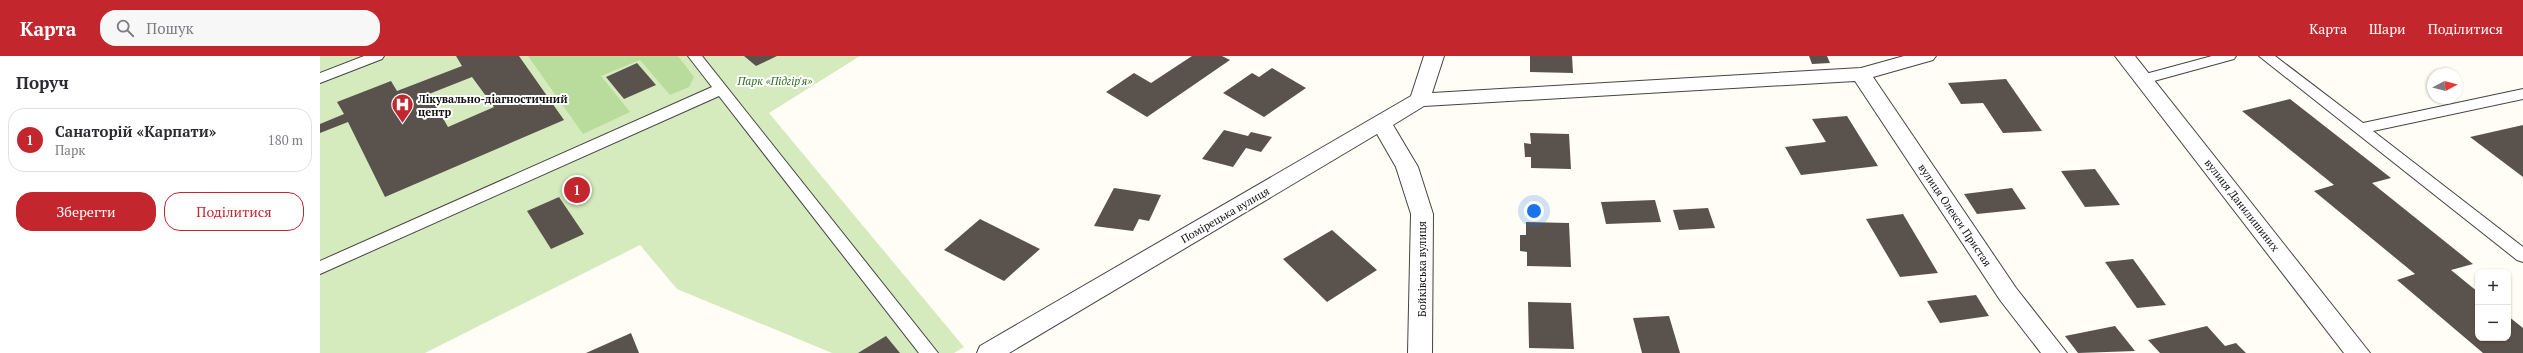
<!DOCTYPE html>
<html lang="uk">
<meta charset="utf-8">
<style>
body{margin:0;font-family:"PT Serif",serif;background:#f7f7f7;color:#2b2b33}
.controls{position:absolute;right:12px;bottom:12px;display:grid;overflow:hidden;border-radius:8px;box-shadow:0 1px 3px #0004}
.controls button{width:36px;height:36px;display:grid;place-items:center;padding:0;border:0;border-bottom:1px solid #e1e1e2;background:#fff;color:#2b2b33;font:20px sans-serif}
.compass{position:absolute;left:2107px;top:12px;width:36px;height:36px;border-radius:50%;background:#fff;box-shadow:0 1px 3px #0004;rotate:83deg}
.you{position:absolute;left:1214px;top:155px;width:14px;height:14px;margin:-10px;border:3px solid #fff;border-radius:50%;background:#1a73e8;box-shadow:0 0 0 6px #1a73e833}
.badge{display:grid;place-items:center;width:26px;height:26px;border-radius:50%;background:#c4262e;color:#fff;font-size:13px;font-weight:700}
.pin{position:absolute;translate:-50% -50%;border:2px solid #fff;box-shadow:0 1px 4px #0006}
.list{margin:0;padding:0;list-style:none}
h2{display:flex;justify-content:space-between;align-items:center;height:52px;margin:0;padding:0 16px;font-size:17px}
h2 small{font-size:13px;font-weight:400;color:#7c7c81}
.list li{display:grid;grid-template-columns:26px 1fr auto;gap:12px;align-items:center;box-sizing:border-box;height:64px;margin:0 8px 8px;padding:0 8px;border:1px solid #e1e1e2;border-radius:16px}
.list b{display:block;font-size:15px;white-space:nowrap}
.list p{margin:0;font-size:13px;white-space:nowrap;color:#7c7c81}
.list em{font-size:13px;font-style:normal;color:#7c7c81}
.actions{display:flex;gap:8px;padding:12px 16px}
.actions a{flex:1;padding:9px 0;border:1px solid #c4262e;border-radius:16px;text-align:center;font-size:14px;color:#c4262e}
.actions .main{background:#c4262e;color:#fff}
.icon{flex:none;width:22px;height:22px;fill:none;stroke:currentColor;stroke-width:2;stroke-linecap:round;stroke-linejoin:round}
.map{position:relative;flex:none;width:2203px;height:297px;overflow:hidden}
header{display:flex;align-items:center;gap:24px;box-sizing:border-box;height:56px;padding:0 20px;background:#c4262e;color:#fff}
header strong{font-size:19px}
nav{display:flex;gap:22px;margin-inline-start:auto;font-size:14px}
.search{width:280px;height:36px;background:#f7f7f7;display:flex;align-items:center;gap:10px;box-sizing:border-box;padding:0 14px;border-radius:16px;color:#7c7c81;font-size:15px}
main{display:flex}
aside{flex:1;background:#fff}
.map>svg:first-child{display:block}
</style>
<header>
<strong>Карта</strong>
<div class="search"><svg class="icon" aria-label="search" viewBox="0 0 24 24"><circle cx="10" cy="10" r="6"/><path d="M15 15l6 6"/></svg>Пошук</div>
<nav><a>Карта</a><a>Шари</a><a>Поділитися</a></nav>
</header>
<main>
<aside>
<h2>Поруч<small></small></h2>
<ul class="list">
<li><span class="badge">1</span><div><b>Санаторій «Карпати»</b><p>Парк</p></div><em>180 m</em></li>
</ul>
<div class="actions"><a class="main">Зберегти</a><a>Поділитися</a></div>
</aside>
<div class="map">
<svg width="2203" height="297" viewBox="0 0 2203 297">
<rect width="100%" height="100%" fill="#fffdf5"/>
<polygon fill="#d5ebbd" points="0,0 540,0 449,57 644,291 634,297 512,297 357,233 320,189 105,297 0,297"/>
<polygon fill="#b9dc9c" points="208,0 358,0 374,21 369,31 350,39 320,4 281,20 310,56 263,78"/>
<g fill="#5a524d" fill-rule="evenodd">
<path d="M136 0H199L244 64 65 141 28 66 0 77V68L24 58 17 46 71 25 77 35 142 10ZM152 21 174 51 128 71 109 38Z"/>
<polygon points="424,0 457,0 436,10"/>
<polygon points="872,0 902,0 910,4 827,61 786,36 814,17 831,27"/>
<polygon points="1210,0 1252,0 1253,17 1210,16"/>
<polygon points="1489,0 1507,0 1510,7 1492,8"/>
<polygon points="317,7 336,29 304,43 286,21"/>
<polygon points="952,12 986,32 944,61 903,37 932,17 939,21"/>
<polygon points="1686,23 1722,75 1683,77 1663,47 1641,48 1628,27"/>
<polygon points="1970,43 2071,122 2052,127 2153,208 2131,214 2158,236 2158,282 2188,282 2188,260 2203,272 2203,297 2163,297 2077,224 2095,218 1994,135 2014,129 1922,55"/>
<polygon points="1527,60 1558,110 1481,119 1465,91 1506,86 1492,63"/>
<polygon points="2203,69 2203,121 2150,81"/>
<polygon points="904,74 928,80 931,76 952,81 941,96 926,92 913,111 882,103"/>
<polygon points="1210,77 1249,78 1251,113 1211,112 1211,101 1205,101 1204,87 1211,88"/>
<polygon points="1775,113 1800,149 1765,151 1741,115"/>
<polygon points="794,132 841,139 829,165 819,163 813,175 774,170"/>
<polygon points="1692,132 1706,153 1657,158 1644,138"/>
<polygon points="239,141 264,178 231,193 207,155"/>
<polygon points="1335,144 1341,166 1286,168 1281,146"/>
<polygon points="1388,152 1395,172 1359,174 1353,154"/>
<polygon points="1583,158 1618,217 1580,221 1546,163"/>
<polygon points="660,163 720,193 684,225 624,194"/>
<polygon points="1206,166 1249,167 1251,211 1207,210 1207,196 1200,195 1200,179 1206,179"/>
<polygon points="1012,174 1057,214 1007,246 963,203"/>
<polygon points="1813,203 1846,249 1817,252 1785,206"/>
<polygon points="1656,239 1669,260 1620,267 1607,245"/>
<polygon points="1208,246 1251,247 1254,293 1209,292"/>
<polygon points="1349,260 1360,297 1322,297 1313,262"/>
<polygon points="1795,270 1815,295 1758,297 1745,280"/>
<polygon points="1887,270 1905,290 1916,287 1926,297 1840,297 1828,284"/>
<polygon points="311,277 319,297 266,297"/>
<polygon points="566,280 580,297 538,297"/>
</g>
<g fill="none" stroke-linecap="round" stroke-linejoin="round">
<defs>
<g id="service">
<polygon points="44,0 64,0 62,3 0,27 0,17"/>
<polygon points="368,0 382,0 618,297 599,297 399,40 0,218 0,205 392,31"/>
<polygon points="1892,0 1916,0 1914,3 1823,28 1816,23 1818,20"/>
<polygon points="1939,0 1955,0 2043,67 2203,33 2203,43 2053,75 2203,191 2203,206 2197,204"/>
</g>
<g id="minor">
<polygon points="1104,0 1124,0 1112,37 1541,12 1584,0 1616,0 1613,4 1553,21 1696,232 1747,297 1721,297 1680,244 1535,25 1104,50 1073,69 1098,111 1113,158 1112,297 1088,297 1091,158 1076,111 1057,78 689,297 657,297 660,290 1091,40"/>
<polygon points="1795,0 1815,0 2050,297 2024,297"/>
</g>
</defs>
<use href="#service" stroke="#444" stroke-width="2"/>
<use href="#minor" stroke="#444" stroke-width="2"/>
<use href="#service" fill="#fff" fill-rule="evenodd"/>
<use href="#minor" fill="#fff" fill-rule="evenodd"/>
</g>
<defs>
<symbol id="hospital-pin" viewBox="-11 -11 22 30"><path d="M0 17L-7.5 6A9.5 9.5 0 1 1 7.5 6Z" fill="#c4262e" stroke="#fff"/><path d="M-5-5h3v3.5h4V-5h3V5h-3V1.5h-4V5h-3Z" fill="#fff"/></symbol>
</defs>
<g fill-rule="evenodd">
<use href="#hospital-pin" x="70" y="36" width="25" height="34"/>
</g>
<g text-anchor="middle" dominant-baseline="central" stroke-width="4" stroke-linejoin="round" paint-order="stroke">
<g font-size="11" font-style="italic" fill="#2f6b1f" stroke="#fff">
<text x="455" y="25">Парк «Підгір'я»</text>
</g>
<g font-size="11" font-weight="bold" fill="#111" stroke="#fff" text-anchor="start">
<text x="98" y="43">Лікувально-діагностичний<tspan x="98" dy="13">центр</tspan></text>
</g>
<g font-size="11" fill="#111" stroke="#fff">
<text transform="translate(1922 149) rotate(52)">вулиця Данилишиних</text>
<text transform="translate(905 159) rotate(-30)">Помірецька вулиця</text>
<text transform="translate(1635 159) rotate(56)">вулиця Олекси Пристая</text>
<text transform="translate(1102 213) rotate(-90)">Бойківська вулиця</text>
</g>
</g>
</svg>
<div class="controls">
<button>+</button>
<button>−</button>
</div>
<svg class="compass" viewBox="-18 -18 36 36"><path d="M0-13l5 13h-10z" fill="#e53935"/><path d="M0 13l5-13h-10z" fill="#7c7c81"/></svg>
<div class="you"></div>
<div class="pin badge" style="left:257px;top:134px">1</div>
</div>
</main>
